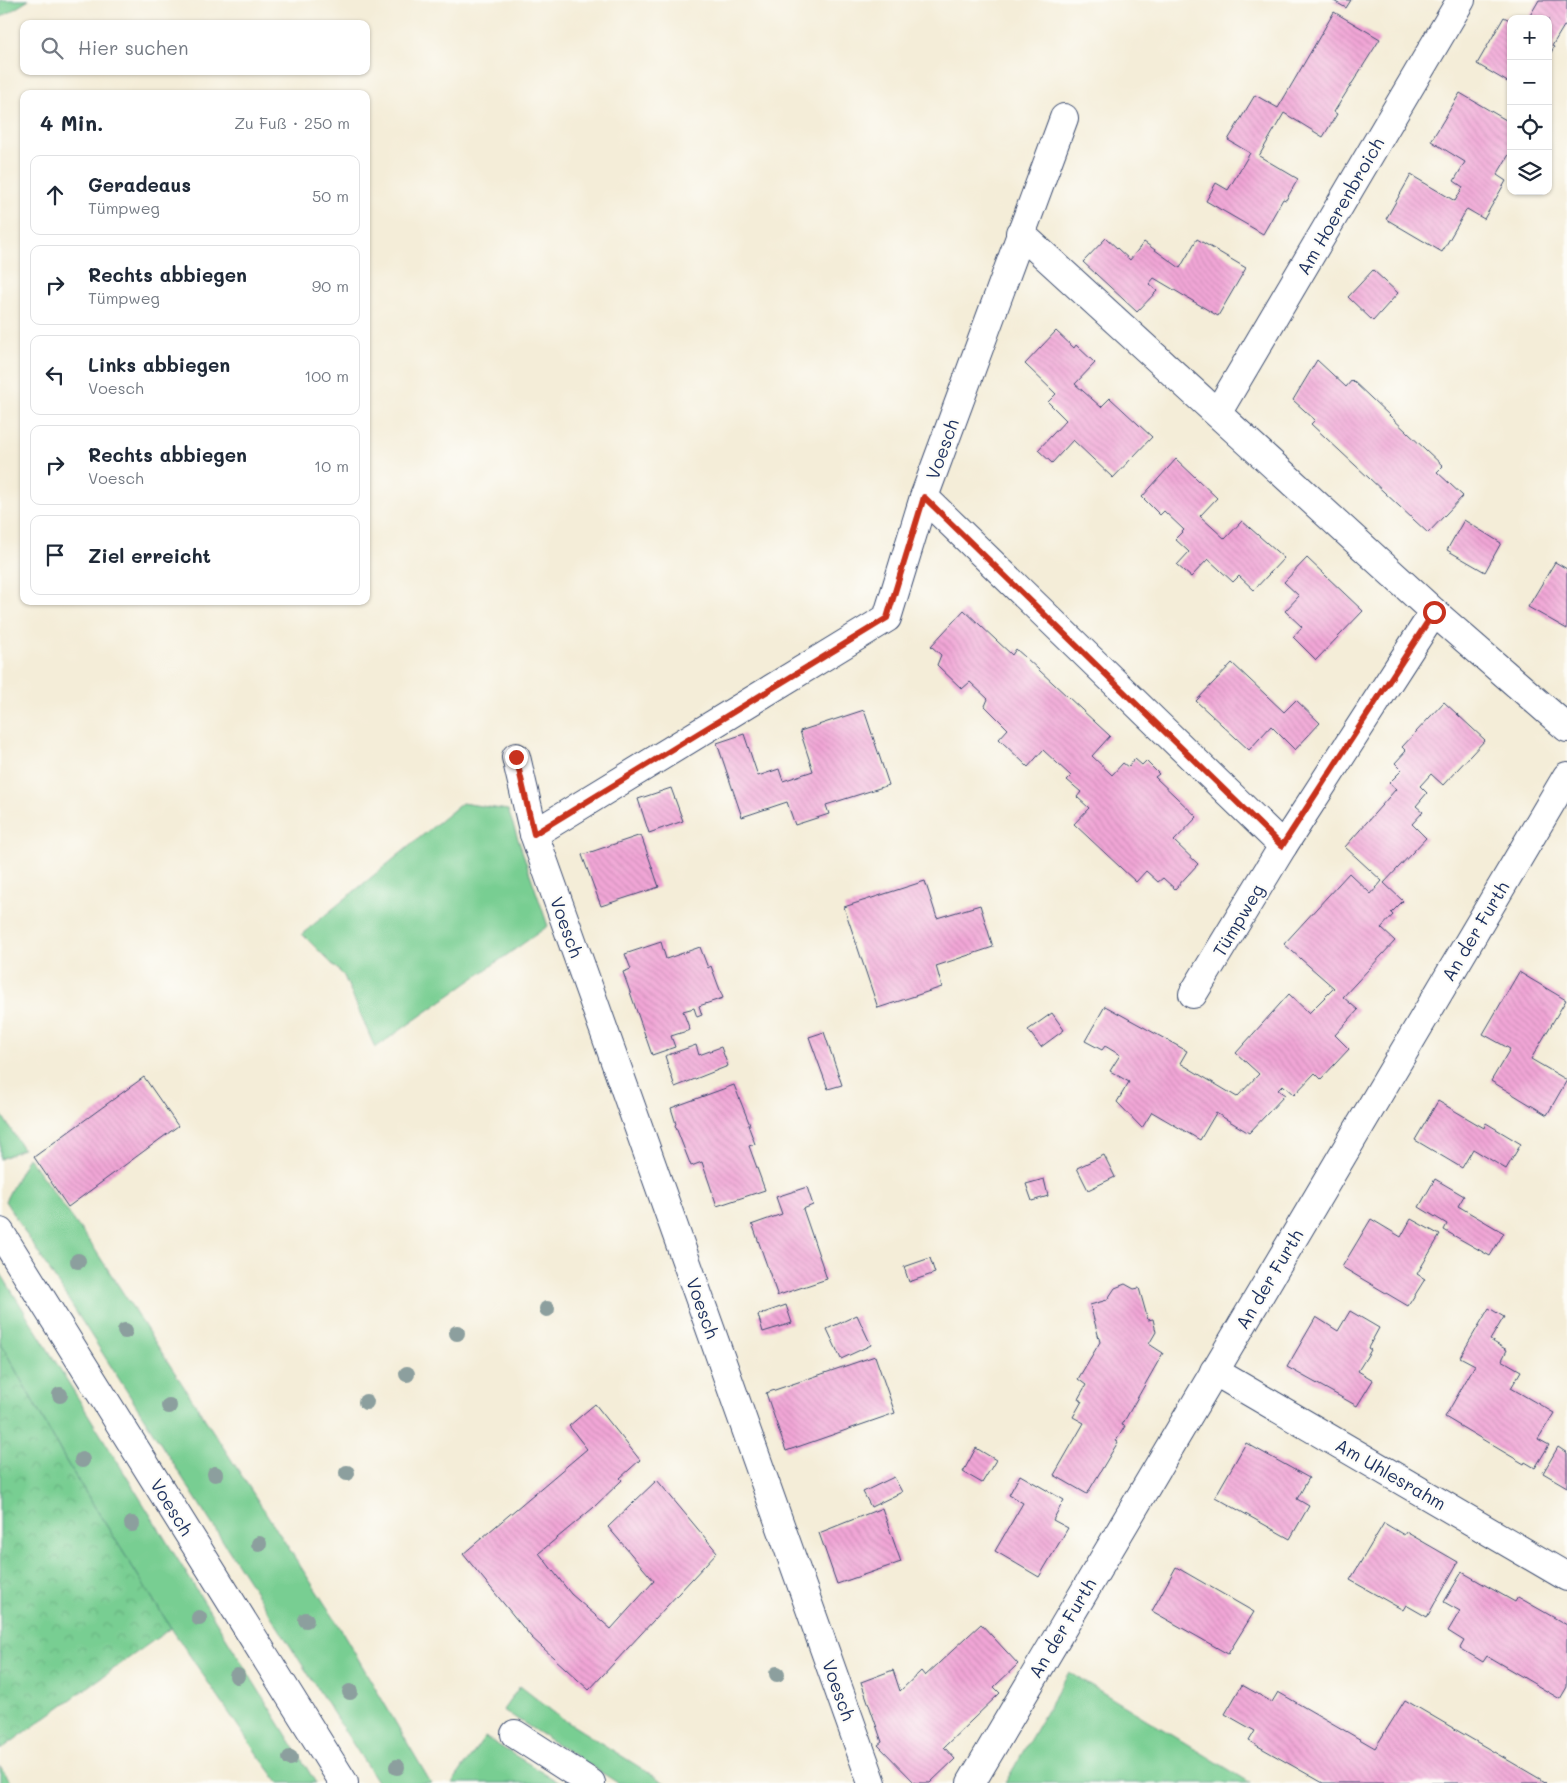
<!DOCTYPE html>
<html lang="de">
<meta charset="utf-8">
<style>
body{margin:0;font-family:Mali,sans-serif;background:#f2f2f3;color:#1f2937}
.controls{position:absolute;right:15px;top:15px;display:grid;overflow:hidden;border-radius:10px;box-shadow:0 1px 4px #0004}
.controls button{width:45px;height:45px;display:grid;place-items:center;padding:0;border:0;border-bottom:1px solid #e0e1e3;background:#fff;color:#1f2937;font:25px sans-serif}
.stop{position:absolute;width:15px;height:15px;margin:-11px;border:4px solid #c8321e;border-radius:50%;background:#fff}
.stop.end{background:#c8321e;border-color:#fff;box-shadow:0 1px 5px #0008}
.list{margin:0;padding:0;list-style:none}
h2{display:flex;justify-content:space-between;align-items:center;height:65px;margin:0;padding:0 20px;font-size:21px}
h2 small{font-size:16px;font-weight:400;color:#747a83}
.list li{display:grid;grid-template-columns:32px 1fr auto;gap:15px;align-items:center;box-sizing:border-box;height:80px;margin:0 10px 10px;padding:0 10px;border:1px solid #e0e1e3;border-radius:10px}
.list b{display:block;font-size:19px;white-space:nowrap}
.list p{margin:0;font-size:16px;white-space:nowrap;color:#747a83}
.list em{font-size:16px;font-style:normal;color:#747a83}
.icon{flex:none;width:28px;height:28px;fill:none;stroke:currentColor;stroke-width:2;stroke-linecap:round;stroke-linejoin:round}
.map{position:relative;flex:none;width:1567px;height:1783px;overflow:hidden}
.search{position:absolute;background:#fff;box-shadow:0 1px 4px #0004;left:20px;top:20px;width:350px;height:55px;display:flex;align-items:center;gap:12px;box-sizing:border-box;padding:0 18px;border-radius:10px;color:#747a83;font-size:19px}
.panel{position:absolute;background:#fff;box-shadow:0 1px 4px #0004;left:20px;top:90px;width:350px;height:515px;border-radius:10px}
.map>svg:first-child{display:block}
</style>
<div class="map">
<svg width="1567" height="1783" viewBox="0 0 1567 1783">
<defs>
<pattern id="park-crowns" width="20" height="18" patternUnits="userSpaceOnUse" patternTransform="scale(1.25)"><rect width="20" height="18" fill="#78ce92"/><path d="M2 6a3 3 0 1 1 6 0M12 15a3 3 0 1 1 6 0" fill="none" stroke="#67b180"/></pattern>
<pattern id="building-back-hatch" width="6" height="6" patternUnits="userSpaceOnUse" patternTransform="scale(1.25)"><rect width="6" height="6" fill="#f1a6d6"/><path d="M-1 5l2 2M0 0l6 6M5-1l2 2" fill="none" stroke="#ce8fba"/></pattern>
</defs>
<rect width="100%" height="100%" fill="#fdfcf7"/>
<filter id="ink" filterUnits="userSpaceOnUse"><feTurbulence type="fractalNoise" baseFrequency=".02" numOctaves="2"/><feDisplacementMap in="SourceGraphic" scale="10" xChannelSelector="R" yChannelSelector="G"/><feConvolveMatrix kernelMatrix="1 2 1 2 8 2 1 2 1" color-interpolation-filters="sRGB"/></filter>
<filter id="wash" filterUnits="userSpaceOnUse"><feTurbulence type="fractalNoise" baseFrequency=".0096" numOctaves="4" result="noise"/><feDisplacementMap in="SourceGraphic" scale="20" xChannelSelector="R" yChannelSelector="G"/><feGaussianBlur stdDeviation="1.12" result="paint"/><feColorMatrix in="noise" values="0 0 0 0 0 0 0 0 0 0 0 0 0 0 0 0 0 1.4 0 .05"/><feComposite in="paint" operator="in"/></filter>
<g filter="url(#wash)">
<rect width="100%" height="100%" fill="#f4edd8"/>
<g fill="#78ce92" stroke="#4a7e78">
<polygon points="0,0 29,0 0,18"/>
<polygon points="462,803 508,810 548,926 375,1048 344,976 302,934"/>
<polygon points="0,1112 23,1149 0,1159"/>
<polygon points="28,1157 94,1248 336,1621 431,1783 378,1783 5,1201"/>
<polygon points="0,1272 316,1783 279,1783 255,1751 171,1628 67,1463 0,1342"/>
<polygon points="1069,1672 1251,1783 1005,1783"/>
<polygon points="520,1686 561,1718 665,1783 618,1783 503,1710"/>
<polygon points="485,1737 560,1783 452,1783"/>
<polygon points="0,1766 12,1783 0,1783"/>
</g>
<polygon fill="url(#park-crowns)" stroke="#4a7e78" points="0,1342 67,1463 171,1628 0,1750"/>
<g id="blocks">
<g fill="url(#building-back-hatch)">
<polygon points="1332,0 1351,0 1346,8"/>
<polygon points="1539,0 1567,0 1567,27 1564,26 1552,46 1554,47 1548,58 1548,19 1528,19"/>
<polygon points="1334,12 1380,39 1334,112 1337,114 1323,137 1284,113 1259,156 1298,179 1286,200 1283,199 1263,234 1206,201 1216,183 1228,190 1250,153 1228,140 1255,95 1278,108"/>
<polygon points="1504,17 1511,21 1511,84 1477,64"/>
<polygon points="1460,93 1511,123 1511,151 1497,175 1506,181 1484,219 1467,209 1442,252 1386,219 1411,175 1455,201 1463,187 1454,181 1465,162 1431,141"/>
<polygon points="1106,238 1130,260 1144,242 1180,268 1197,239 1246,268 1218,316 1154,278 1149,284 1157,291 1137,312 1083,262"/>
<polygon points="1373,270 1398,293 1373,321 1348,297"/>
<polygon points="1056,331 1074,348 1076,345 1095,363 1075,384 1101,407 1110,398 1152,437 1113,478 1073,440 1052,463 1038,450 1066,420 1048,402 1056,394 1025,364"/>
<polygon points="1317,360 1346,387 1352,380 1390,416 1443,466 1437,472 1463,496 1428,533 1311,424 1315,420 1293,400"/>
<polygon points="1176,459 1217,498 1200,516 1225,539 1242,521 1284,558 1254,590 1239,576 1233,582 1208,559 1191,577 1177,565 1189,552 1175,539 1184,530 1164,511 1160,515 1142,497"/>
<polygon points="1464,520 1501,543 1485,572 1447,550"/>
<polygon points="1307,558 1363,611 1316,660 1293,637 1302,627 1285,611 1299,596 1284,582"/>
<polygon points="1555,562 1567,569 1567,629 1528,607"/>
<polygon points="964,610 1012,655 1016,649 1025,657 1110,736 1092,756 1112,775 1123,763 1128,767 1135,759 1142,765 1146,761 1159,774 1155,777 1197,817 1174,841 1198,864 1175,889 1163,878 1158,882 1146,871 1136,882 1074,824 1089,808 1077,797 1081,792 1067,780 1071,776 1043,750 1028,767 999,739 1008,729 985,706 988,699 970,682 962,689 937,665 941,655 931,646"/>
<polygon points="1232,663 1284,712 1296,700 1320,723 1295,750 1271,726 1249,750 1196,701"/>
<polygon points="1444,702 1485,740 1443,785 1431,774 1420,786 1427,793 1416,806 1423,812 1412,824 1426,838 1384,883 1403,901 1391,913 1393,915 1381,928 1395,941 1343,997 1358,1010 1335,1035 1349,1049 1321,1079 1315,1073 1294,1095 1283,1085 1278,1090 1285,1095 1249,1133 1216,1113 1200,1140 1152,1112 1142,1128 1117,1102 1129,1082 1110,1071 1120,1055 1105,1046 1102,1050 1085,1041 1105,1006 1187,1051 1180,1063 1237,1097 1259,1074 1236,1053 1289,994 1309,1013 1334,988 1284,944 1349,873 1371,894 1382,881 1345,847 1396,789 1389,783 1402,770 1395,763 1406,751 1402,747"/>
<polygon points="864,710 889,785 826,805 829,814 795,825 787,802 742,817 717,743 744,734 758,776 779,769 783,781 813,771 800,731"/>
<polygon points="671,788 683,821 649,833 638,799"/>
<polygon points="641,835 659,887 601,906 582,855"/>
<polygon points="925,881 937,918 980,905 993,947 936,966 942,987 878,1008 844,907"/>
<polygon points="661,942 666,959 700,947 708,968 711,966 723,998 699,1006 702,1015 697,1017 694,1008 683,1011 690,1030 671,1036 675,1047 652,1055 623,972 631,969 625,954"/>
<polygon points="1519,972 1566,1000 1531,1059 1567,1080 1547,1115 1491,1081 1510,1049 1483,1034"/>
<polygon points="1052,1013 1064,1030 1041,1047 1028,1030"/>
<polygon points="824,1032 842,1085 828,1089 809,1037"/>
<polygon points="696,1045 699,1055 721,1047 728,1066 675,1087 665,1056"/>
<polygon points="144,1077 178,1126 68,1207 34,1157"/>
<polygon points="734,1085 750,1125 748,1125 755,1144 749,1146 765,1190 717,1206 702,1162 691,1166 675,1125 676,1124 671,1108"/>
<polygon points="1438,1101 1484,1128 1486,1123 1521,1144 1506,1169 1473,1149 1462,1168 1415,1140"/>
<polygon points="1104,1155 1115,1177 1088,1190 1077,1168"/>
<polygon points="1044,1179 1048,1196 1032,1201 1026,1184"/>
<polygon points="1435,1179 1464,1196 1458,1206 1504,1233 1490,1256 1444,1230 1447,1224 1419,1207"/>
<polygon points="807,1187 813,1205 803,1209 827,1279 776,1296 777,1294 753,1226 751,1225 782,1214 776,1197"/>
<polygon points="1371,1219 1401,1237 1411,1219 1440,1235 1417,1274 1425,1279 1408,1306 1342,1267"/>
<polygon points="930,1258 935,1273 909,1282 904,1267"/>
<polygon points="1125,1284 1134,1289 1139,1288 1148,1320 1153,1319 1156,1332 1149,1344 1163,1353 1122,1425 1125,1426 1116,1441 1118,1442 1087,1494 1054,1475 1084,1423 1073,1417 1082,1401 1078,1399 1086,1385 1078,1379 1100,1342 1090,1305 1107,1300 1115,1288"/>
<polygon points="786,1305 792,1323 763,1332 758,1315"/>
<polygon points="1489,1308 1504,1317 1490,1340 1507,1350 1502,1360 1521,1371 1511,1388 1554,1413 1538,1439 1549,1445 1535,1468 1525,1462 1524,1464 1445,1417 1475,1365 1460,1357"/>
<polygon points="1350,1311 1379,1328 1368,1348 1371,1350 1358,1371 1373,1380 1357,1406 1287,1367 1316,1317 1338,1331"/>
<polygon points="857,1315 871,1345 841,1359 827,1329"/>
<polygon points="875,1356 895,1413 786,1451 766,1393"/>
<polygon points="595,1404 640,1460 620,1478 622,1480 593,1508 539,1553 571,1594 611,1629 654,1581 608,1527 657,1480 717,1552 589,1690 531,1637 463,1554 587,1449 569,1426"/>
<polygon points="1246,1443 1309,1478 1297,1499 1309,1506 1290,1539 1215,1497"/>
<polygon points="1558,1447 1567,1453 1567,1487 1543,1473"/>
<polygon points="976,1448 996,1460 982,1483 963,1472"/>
<polygon points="1020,1475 1064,1500 1053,1520 1068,1528 1039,1577 995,1551 1023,1503 1009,1495"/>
<polygon points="894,1477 902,1492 871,1507 863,1492"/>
<polygon points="882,1508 901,1562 837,1584 819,1533"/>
<polygon points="1384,1523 1404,1535 1406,1532 1458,1562 1427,1617 1406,1605 1403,1610 1350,1580"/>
<polygon points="1176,1567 1254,1612 1228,1654 1152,1611"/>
<polygon points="1462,1572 1515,1602 1518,1597 1567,1625 1567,1687 1560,1699 1487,1656 1483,1662 1460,1648 1464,1641 1448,1631 1460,1611 1444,1602"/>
<polygon points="981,1624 1018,1664 994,1687 1000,1693 944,1747 955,1759 930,1783 915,1783 878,1745 882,1742 861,1682 893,1670 900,1691 921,1671 925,1676"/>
<polygon points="1242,1685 1272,1702 1278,1692 1375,1748 1405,1700 1547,1783 1323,1783 1249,1741 1255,1731 1225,1714"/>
</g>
</g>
</g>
<g filter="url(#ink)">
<use href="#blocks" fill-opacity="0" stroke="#3c4c70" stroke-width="1"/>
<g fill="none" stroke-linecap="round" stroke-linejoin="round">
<defs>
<g id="street">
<polyline points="1020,233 1434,612 1567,728"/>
<polyline points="1218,412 1461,0"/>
<polyline points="924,497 1283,846"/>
<polyline points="516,757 534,834 872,1783"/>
<polyline points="534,834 887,618 924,497 1064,118"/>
<polyline points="1193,994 1283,846 1434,612"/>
<polyline points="1214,1371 1567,1577"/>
<polyline points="515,1734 591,1783"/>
<polyline points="971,1783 1567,776"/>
</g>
<polyline id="primary" points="0,1232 344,1783"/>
</defs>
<use href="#street" stroke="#3c4c70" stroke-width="30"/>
<use href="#primary" stroke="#3c4c70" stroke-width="30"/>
<use href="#street" stroke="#fff" stroke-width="28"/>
<use href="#primary" stroke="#fff" stroke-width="28"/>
</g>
<g fill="#8c9f9e">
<circle cx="78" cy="1261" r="8"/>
<circle cx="547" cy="1309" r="8"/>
<circle cx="125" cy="1331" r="8"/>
<circle cx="457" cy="1333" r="8"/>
<circle cx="407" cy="1374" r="8"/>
<circle cx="60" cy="1395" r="8"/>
<circle cx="366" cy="1402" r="8"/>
<circle cx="169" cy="1406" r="8"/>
<circle cx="82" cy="1460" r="8"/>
<circle cx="347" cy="1473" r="8"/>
<circle cx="215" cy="1474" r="8"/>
<circle cx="132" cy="1524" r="8"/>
<circle cx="259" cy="1544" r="8"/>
<circle cx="199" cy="1618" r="8"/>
<circle cx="306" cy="1620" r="8"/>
<circle cx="777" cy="1674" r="8"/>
<circle cx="237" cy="1676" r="8"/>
<circle cx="350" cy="1692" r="8"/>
<circle cx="290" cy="1758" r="8"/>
<circle cx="397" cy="1767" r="8"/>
</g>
</g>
<g fill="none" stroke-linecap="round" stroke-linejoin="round" filter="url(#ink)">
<polyline stroke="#c8321e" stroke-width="6" points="516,757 534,834 887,618 924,497 1282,846 1434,612"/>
</g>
<g text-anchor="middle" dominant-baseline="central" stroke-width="4.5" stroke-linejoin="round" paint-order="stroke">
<g font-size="18" fill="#1b2f5e" stroke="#fdfcf7">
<text transform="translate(1340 206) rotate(-60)">Am Hoerenbroich</text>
<text transform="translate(942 449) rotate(-70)">Voesch</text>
<text transform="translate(1238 920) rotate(-59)">Tümpweg</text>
<text transform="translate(567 927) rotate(70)">Voesch</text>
<text transform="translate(1475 931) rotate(-59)">An der Furth</text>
<text transform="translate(1269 1279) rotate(-59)">An der Furth</text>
<text transform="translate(703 1308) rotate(70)">Voesch</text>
<text transform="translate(1391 1474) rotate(30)">Am Uhlesrahm</text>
<text transform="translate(172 1507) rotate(58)">Voesch</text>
<text transform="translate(1062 1628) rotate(-59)">An der Furth</text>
<text transform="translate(839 1690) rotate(70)">Voesch</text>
</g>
</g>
</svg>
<div class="controls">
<button>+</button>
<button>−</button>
<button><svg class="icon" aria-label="locate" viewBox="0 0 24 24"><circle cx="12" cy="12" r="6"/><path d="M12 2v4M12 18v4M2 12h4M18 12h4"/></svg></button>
<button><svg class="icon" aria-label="layers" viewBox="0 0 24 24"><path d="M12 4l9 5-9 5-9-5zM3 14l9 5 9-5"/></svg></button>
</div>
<div class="stop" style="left:1434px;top:612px"></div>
<div class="stop end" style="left:516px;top:757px"></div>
<div class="search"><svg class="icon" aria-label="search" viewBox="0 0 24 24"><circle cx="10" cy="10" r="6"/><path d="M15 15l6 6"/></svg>Hier suchen</div>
<section class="panel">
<h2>4 Min.<small>Zu Fuß · 250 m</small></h2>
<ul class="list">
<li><svg class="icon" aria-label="ahead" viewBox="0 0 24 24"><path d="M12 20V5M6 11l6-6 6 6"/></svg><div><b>Geradeaus</b><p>Tümpweg</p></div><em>50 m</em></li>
<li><svg class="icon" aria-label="right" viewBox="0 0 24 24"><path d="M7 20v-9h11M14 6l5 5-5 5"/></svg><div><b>Rechts abbiegen</b><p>Tümpweg</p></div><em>90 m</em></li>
<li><svg class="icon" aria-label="left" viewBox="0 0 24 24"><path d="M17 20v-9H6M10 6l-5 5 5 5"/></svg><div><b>Links abbiegen</b><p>Voesch</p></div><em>100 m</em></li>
<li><svg class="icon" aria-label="right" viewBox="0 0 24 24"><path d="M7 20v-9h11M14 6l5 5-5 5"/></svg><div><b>Rechts abbiegen</b><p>Voesch</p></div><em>10 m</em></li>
<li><svg class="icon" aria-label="arrive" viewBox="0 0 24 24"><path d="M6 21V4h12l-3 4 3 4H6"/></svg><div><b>Ziel erreicht</b></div></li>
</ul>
</section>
</div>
